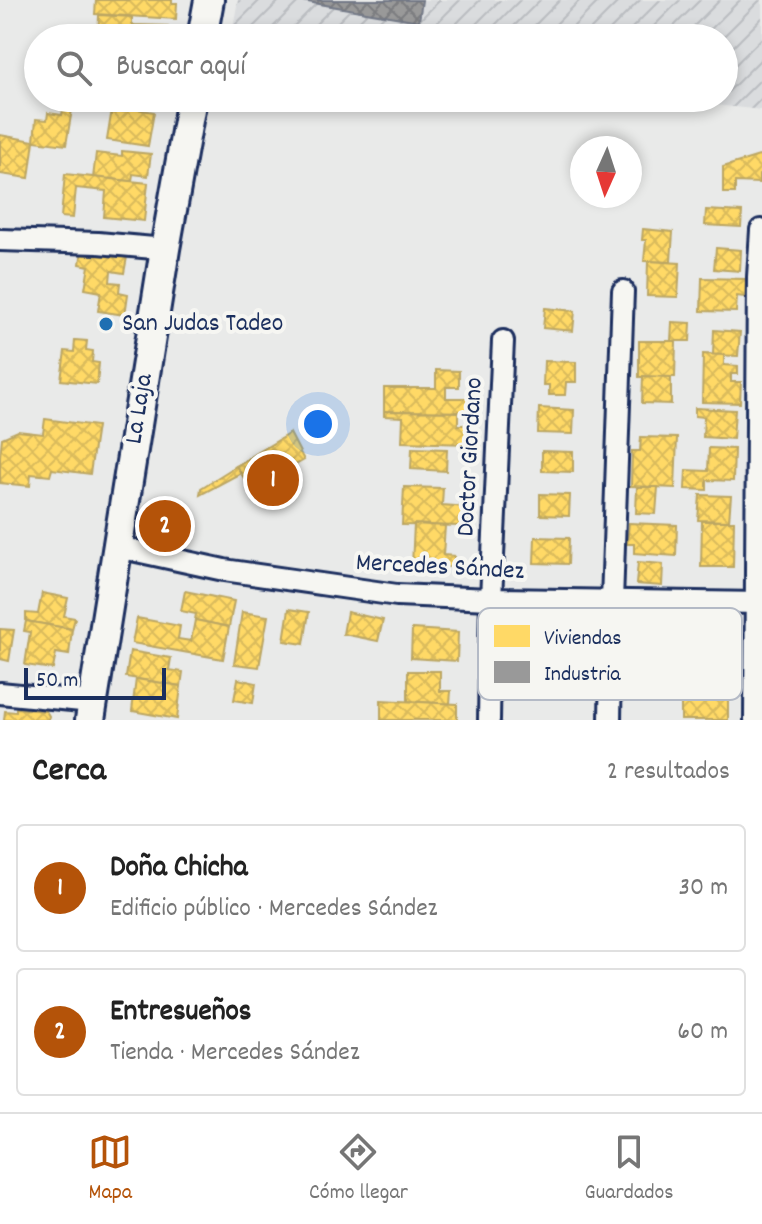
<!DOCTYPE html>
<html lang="es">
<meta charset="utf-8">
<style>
body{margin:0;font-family:Dekko,sans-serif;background:#f6f6f6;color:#222}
.compass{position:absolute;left:570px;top:136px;width:72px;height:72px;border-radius:50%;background:#fff;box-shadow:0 4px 12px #0003;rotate:183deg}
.scale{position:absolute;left:24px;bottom:20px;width:142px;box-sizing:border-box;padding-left:8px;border:4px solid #1b2f5e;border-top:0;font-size:22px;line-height:28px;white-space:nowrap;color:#1b2f5e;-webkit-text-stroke:6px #f6f6f2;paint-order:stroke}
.you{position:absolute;left:318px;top:424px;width:28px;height:28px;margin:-20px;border:6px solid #fff;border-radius:50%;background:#1a73e8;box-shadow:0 0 0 12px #1a73e833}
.badge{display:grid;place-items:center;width:52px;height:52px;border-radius:50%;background:#b45309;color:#fff;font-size:26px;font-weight:700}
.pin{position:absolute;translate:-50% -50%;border:4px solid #fff;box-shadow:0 2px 8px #0006}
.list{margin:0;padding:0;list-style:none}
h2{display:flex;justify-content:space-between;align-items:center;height:104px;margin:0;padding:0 32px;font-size:34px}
h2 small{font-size:26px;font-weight:400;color:#767676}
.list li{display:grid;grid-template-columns:52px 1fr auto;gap:24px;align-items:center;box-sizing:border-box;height:128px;margin:0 16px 16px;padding:0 16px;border:2px solid #e0e0e0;border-radius:8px}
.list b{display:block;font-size:30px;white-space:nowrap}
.list p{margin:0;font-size:26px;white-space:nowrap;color:#767676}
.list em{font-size:26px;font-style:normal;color:#767676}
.icon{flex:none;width:44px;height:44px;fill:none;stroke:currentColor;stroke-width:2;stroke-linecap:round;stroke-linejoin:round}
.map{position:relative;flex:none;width:762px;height:720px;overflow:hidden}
.search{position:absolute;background:#fff;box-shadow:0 4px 12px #0003;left:24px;right:24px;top:24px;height:88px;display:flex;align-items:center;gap:20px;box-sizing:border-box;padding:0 28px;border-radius:44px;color:#767676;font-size:30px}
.sheet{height:392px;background:#fff}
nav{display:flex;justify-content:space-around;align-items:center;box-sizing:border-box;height:112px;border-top:2px solid #e0e0e0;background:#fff;font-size:22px;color:#767676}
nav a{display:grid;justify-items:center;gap:4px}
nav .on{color:#b45309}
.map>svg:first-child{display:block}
</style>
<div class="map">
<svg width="762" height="720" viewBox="0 0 762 720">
<defs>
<pattern id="industrial-furrows" width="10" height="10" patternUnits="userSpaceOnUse" patternTransform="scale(2)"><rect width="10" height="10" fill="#dadcde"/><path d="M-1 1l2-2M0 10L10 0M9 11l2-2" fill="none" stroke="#babdc1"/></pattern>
<pattern id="homes-cross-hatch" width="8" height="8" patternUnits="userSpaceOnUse" patternTransform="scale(2)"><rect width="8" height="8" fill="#ffd966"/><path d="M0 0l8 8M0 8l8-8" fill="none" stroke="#dabb5b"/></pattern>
<pattern id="industry-cross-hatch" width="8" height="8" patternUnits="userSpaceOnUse" patternTransform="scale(2)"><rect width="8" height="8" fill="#999"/><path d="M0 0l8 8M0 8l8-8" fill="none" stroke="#7c7d80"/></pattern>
</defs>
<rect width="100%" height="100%" fill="#e9eae9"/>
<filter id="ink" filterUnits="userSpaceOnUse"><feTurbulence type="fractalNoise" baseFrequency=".0125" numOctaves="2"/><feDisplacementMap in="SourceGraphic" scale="16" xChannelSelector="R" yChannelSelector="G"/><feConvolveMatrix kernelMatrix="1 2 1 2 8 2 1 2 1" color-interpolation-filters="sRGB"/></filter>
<g filter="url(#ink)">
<polygon fill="url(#industrial-furrows)" points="238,0 762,0 762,110 649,98 724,98 724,38 231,38"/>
<g fill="url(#homes-cross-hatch)" stroke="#bba664" stroke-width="2">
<polygon points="96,0 172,0 172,3 177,3 176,19 95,14"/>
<polygon points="99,15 132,17 132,25 168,26 168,38 128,38 128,30 117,29 117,38 98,38"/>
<polygon points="98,98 126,98 125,103 97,101"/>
<polygon points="125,107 154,112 148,146 107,140 112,109 124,112"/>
<polygon points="63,109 72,110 66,145 34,141 36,119 47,120 48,113 62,115"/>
<polygon points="0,135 34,141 29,178 0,174"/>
<polygon points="122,151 151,154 148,176 133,174 132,181 93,178 96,153 122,156"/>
<polygon points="762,155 762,175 759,175 759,183 735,182 735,193 723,193 723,167"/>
<polygon points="65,174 148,183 144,221 104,217 106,191 76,188 73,218 61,217"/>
<polygon points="706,210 742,212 741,227 705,225"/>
<polygon points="643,229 673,232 671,262 644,261 646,240 642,240"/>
<polygon points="716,248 741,250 740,271 714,269"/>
<polygon points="82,250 127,257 124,273 111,271 110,282 120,283 119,292 128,294 125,315 98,311 101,292 85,289 89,266 80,264"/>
<polygon points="648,261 680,263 678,297 647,296"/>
<polygon points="702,278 746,279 745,297 737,296 736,312 701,311"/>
<polygon points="545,308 575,311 573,331 543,328"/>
<polygon points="672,322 691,323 690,341 671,341"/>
<polygon points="714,330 740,332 738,356 713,355"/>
<polygon points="75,340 87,341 86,350 93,351 92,362 99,363 97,384 61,380 65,351 74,352"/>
<polygon points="639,341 676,341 675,377 639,377"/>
<polygon points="703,354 724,355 724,365 738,366 738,374 731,374 731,382 741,382 740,403 702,402"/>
<polygon points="544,361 576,362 576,382 566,382 565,395 549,395 549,385 543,385"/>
<polygon points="436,370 459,371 459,387 446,387 446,398 473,398 473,412 384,411 384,388 436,388"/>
<polygon points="643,376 671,377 671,404 642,403"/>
<polygon points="539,408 574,410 573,434 538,433"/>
<polygon points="695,408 735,410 733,439 703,437 704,417 695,416"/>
<polygon points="384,411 458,412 458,425 469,425 468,444 402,442 403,417 384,416"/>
<polygon points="45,419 97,426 90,474 52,469 50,476 31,474 30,486 0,483 0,456 2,438 18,431 43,434"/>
<polygon points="290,433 304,460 252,490 236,466"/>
<polygon points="641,437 677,438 675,488 631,486 632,451 640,451"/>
<polygon points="412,448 447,449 446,471 411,469"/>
<polygon points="709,448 734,449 733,481 707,480 707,490 685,489 686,470 708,471"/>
<polygon points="542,451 573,452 573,472 542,471"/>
<polygon points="236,466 241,473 200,495 201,488"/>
<polygon points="404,487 443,488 442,505 468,507 467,526 402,525"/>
<polygon points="637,487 658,487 656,514 636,513"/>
<polygon points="540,494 570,495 569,516 540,515"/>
<polygon points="700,495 731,496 729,521 698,520"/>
<polygon points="702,521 734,521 733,567 701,567"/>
<polygon points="629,523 677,525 676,556 634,553 634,544 627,544"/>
<polygon points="414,524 445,526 443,555 454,556 453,567 412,565"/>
<polygon points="535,537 569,538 568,564 534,563"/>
<polygon points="638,562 663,564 662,586 636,584"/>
<polygon points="185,591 234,601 229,627 195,620 196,614 181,611"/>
<polygon points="42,593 68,598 64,616 75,618 72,629 26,621 26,613 38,614"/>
<polygon points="289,609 309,612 304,644 284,641"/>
<polygon points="242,612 268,616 259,667 234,664"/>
<polygon points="347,612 383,620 378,641 343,634"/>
<polygon points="137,618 180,626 178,639 191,641 195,620 229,627 223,659 132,643"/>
<polygon points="26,621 72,629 69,655 56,653 53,669 25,665 30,632 24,631"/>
<polygon points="0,629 14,630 9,661 0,659"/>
<polygon points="412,629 458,632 457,661 411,658"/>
<polygon points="130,651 171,658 169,670 183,672 181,686 126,677"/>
<polygon points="408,671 440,671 440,691 451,691 450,704 408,701"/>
<polygon points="136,679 181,686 177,719 132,711"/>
<polygon points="238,679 256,683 253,703 234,700"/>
<polygon points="681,697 728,700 728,720 681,720"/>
<polygon points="381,700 457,704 457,720 381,720"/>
<polygon points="16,708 46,711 49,716 48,720 4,720 5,711 16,712"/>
</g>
<polygon fill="url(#industry-cross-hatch)" stroke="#737987" stroke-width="2" points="296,0 422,0 419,21"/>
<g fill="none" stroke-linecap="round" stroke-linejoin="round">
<defs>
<g id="minor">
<polyline points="0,240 98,243 165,249"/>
<polyline points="118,547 224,570 397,595 491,599 762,603"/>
<polyline points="0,693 92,702"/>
<polyline points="489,720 491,599 503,341"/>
<polyline points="610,720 612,601 623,291"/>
<polyline points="755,720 758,277 761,230"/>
</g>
<g id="secondary">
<polyline points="202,38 209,0"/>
<polyline points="90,720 165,249 192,98"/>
</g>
</defs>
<use href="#minor" stroke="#1b2f5e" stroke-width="26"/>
<use href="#secondary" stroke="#1b2f5e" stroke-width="34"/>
<use href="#minor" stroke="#f6f6f2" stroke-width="20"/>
<use href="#secondary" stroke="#f6f6f2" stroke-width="28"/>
</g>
</g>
<circle fill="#1f6fb2" stroke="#f6f6f2" stroke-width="3" cx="106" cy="324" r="8"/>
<g text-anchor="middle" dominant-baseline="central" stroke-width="8" stroke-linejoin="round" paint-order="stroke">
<g font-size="26" fill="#1b2f5e" stroke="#f6f6f2" text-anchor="start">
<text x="122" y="324">San Judas Tadeo</text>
</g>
<g font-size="26" fill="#1b2f5e" stroke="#f6f6f2">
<text transform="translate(140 409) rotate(-81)">La Laja</text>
<text transform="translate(471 457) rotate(-87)">Doctor Giordano</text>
<text transform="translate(440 568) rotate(3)">Mercedes Sández</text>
</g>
</g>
<rect x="478" y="608" width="264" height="92" rx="12" fill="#f6f6f2" stroke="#b4bac6" stroke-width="2"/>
<rect x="494" y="625" width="36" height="22" fill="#ffd966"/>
<rect x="494" y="661" width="36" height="22" fill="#999"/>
<g font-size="22" fill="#1b2f5e">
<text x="544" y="644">Viviendas</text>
<text x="544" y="680">Industria</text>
</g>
</svg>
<svg class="compass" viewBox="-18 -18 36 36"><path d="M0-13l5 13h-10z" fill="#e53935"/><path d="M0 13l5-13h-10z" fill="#767676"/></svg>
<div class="scale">50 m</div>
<div class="you"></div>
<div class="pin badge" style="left:273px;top:480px">1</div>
<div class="pin badge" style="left:165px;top:526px">2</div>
<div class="search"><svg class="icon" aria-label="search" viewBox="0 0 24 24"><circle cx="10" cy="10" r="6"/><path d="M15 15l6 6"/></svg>Buscar aquí</div>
</div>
<section class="sheet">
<h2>Cerca<small>2 resultados</small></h2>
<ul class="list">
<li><span class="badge">1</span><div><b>Doña Chicha</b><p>Edificio público · Mercedes Sández</p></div><em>30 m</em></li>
<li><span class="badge">2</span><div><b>Entresueños</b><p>Tienda · Mercedes Sández</p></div><em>60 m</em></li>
</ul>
</section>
<nav>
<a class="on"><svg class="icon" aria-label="map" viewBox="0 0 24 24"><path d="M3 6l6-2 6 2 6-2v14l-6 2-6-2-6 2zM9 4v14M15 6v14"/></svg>Mapa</a>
<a><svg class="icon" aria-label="directions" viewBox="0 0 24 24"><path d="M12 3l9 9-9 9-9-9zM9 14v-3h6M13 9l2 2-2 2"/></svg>Cómo llegar</a>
<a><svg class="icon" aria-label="saved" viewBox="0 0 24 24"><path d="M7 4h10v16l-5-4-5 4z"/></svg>Guardados</a>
</nav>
